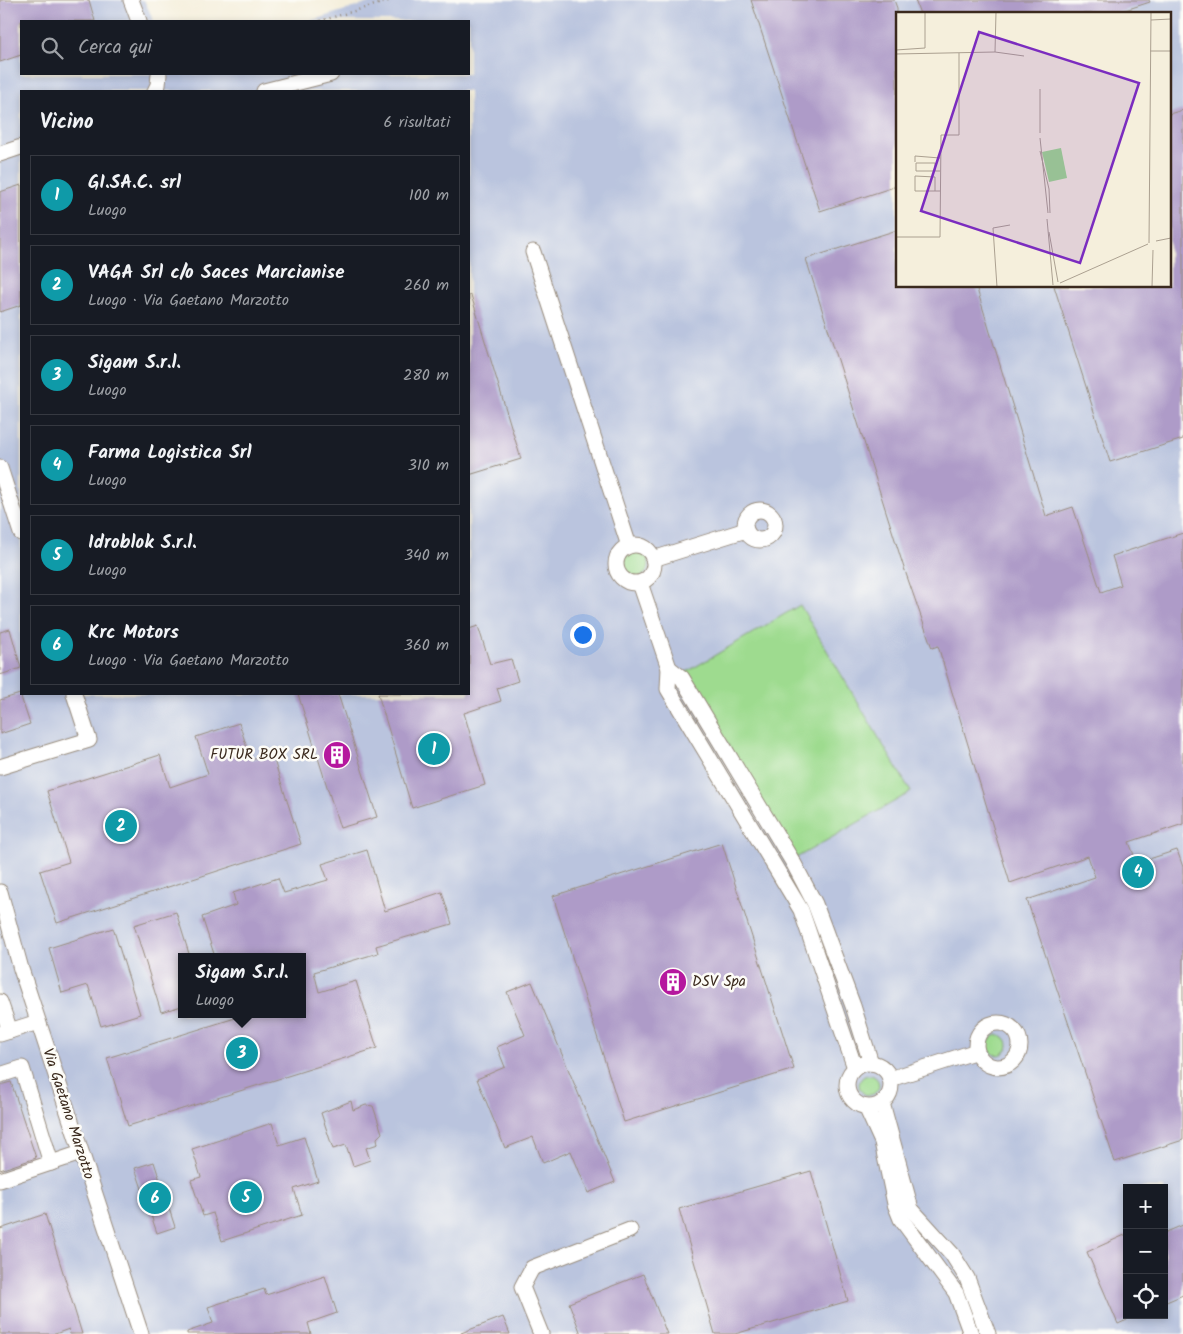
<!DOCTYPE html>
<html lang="it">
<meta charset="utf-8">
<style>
body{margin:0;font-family:Kalam,sans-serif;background:#20242c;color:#f1f3f6}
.controls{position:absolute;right:15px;bottom:15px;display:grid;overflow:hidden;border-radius:0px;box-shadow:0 2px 8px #0003}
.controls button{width:45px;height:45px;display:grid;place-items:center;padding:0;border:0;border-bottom:1px solid #363941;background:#171b24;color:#f1f3f6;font:25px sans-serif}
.you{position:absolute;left:582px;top:634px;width:18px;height:18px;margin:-12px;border:4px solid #fff;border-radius:50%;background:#1a73e8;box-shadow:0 0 0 8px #1a73e833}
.badge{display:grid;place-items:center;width:32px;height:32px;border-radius:50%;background:#b45309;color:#fff;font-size:16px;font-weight:700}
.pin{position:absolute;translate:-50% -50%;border:2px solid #fff;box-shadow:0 1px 5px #0006}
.popup{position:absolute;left:178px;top:953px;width:128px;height:65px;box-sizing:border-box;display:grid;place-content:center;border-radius:0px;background:#171b24;filter:drop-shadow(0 1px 4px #0005);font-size:16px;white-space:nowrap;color:#9ea1a6}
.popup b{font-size:19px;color:#f1f3f6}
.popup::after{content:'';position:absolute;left:50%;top:100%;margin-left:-10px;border:10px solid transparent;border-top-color:#171b24}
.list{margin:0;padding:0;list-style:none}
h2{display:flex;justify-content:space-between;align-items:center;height:65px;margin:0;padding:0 20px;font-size:21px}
h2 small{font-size:16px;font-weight:400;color:#9ea1a6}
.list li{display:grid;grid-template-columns:32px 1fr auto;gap:15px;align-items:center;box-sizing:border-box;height:80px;margin:0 10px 10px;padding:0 10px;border:1px solid #363941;border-radius:0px}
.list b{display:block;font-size:19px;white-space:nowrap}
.list p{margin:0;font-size:16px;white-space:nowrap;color:#9ea1a6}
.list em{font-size:16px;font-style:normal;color:#9ea1a6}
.icon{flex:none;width:28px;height:28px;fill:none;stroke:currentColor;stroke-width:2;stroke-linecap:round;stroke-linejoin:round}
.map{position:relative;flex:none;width:1183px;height:1334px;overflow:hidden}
.search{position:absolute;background:#171b24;box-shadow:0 2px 8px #0003;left:20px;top:20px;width:450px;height:55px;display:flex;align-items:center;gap:12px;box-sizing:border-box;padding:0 18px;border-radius:0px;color:#9ea1a6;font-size:19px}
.panel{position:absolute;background:#171b24;box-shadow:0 2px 8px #0003;left:20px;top:90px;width:450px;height:605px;border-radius:0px}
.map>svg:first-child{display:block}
</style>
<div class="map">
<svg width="1183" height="1334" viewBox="0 0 1183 1334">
<rect width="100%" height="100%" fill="#fdfcf7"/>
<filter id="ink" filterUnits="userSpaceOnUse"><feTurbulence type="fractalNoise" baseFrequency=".02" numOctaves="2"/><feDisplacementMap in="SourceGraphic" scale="10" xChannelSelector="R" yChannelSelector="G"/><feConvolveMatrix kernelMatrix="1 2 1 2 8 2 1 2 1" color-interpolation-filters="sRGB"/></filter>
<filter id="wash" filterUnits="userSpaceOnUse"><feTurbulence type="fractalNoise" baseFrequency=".0096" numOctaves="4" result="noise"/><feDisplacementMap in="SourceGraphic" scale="20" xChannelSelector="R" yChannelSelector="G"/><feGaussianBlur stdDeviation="1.12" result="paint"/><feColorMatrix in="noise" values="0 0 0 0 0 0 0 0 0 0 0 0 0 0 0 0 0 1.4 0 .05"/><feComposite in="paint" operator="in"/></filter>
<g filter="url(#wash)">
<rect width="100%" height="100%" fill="#f5efdc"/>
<path fill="#bac4de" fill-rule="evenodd" d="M0 0H144L154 21H21V74H469V21H310L378 0H1183V1334H0ZM897 14H1169V286H897ZM21 91H469V694H21ZM182 957H302V1014H182ZM1127 1188H1164V1315H1127Z"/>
<g fill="#9edb8f" stroke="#6c8256">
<circle cx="635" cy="564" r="14"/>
<polygon points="800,605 911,792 796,858 685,673"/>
<circle cx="998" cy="1045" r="10"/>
<circle cx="869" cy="1085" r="10"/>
</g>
<g id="blocks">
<g fill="#ae9bc8">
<polygon points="0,0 89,0 95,21 21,21 21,55 0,62"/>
<polygon points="751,0 894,0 897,8 897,186 820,211"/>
<polygon points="915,0 1149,0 1150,2 1113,14 920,14"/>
<polygon points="1183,110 1183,439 1110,462 1054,286 1169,286 1169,114"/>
<polygon points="21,185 21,305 0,312 0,192"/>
<polygon points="897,230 897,286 976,286 1046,516 1073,507 1101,592 1121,585 1112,556 1183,533 1183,824 1129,842 1137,863 1177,850 1183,867 1183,1140 1115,1162 1027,900 1095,877 1088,856 1010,883 938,646 932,648 903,565 806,259"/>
<polygon points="469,295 471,295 521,459 469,475"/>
<polygon points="478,626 490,664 511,659 518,681 497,688 501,701 464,713 485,785 412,808 378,694 469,694 469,629"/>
<polygon points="10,629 21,668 0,675 0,632"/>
<polygon points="20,694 30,724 0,734 0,700"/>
<polygon points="298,694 338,694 377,817 340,828"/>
<polygon points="239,723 251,760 272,754 301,844 57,923 40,871 69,862 47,791 160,755 170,787 208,774 196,737"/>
<polygon points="722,843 794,1069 624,1122 553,896"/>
<polygon points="367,850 385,911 442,892 452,924 376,946 378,953 314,972 319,992 356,981 377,1048 128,1126 107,1058 248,1014 302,1014 302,957 215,957 202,917 236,905 233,893 278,878 284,893 328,880 322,864"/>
<polygon points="176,912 190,957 182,957 182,1006 161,1012 134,925"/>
<polygon points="113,928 140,1014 101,1026 88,985 62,993 49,948"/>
<polygon points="532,982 615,1182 588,1193 571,1151 543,1163 533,1137 505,1148 477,1079 505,1067 497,1047 525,1035 507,992"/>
<polygon points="11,1082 36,1158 0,1170 0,1085"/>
<polygon points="351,1101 353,1110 366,1105 373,1106 382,1133 377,1138 378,1144 366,1148 370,1160 353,1166 346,1145 333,1149 321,1113"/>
<polygon points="272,1123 279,1145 304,1137 318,1181 294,1189 302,1215 222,1241 213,1213 203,1216 191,1180 201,1177 192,1149"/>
<polygon points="154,1162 175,1227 157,1233 135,1168"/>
<polygon points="811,1171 848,1301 735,1334 715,1334 679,1209"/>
<polygon points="45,1214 82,1334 70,1334 69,1329 55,1334 0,1334 0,1229"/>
<polygon points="1183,1225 1183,1295 1164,1303 1164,1233"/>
<polygon points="1127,1234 1127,1320 1118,1324 1087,1252"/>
<polygon points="643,1274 667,1334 581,1334 569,1303"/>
<polygon points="325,1276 337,1313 308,1323 311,1334 187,1334 187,1332 213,1323 208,1307 264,1289 266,1295"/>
<polygon points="503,1317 510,1334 461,1334 461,1333"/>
</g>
</g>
</g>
<g filter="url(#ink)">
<use href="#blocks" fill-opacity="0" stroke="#988c7d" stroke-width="1"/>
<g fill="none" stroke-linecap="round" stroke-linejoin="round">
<defs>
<g id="minor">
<polyline points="131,0 139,21"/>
<polyline points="155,91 158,85 159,74"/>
<polyline points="264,91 331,74"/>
<polyline points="0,154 21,147"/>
<polyline points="533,252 629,546"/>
<polyline points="0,468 21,533"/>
<circle cx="760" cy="525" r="15"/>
<circle cx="635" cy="564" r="19"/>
<polyline points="653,559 746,530"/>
<polyline points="640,583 669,668 668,689 801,910 855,1068"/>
<polyline points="669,668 682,678 794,864 815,904 853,1006 871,1063"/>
<polyline points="0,767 89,740 74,694"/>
<polyline points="0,892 21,969 141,1334"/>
<polyline points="0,1002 10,1031"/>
<circle cx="998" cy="1045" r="22"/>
<polyline points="0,1034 38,1022"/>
<circle cx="869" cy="1085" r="22"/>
<polyline points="0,1075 22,1068 51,1163"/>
<polyline points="890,1079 977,1051"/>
<polyline points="882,1103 911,1209 952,1254 967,1278 988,1334"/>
<polyline points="866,1107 882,1142 895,1204 901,1219 956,1293 971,1334"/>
<polyline points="0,1180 81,1153"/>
<polyline points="541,1334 522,1287 532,1268 630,1230"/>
</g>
</defs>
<use href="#minor" stroke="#988c7d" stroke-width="17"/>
<polyline stroke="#988c7d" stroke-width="2.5" stroke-dasharray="1 4" stroke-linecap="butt" points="320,21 392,0"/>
<use href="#minor" stroke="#fff" stroke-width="15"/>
</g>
</g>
<defs>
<symbol id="building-disc" viewBox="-11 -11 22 22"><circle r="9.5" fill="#b5179e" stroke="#fdfcf7"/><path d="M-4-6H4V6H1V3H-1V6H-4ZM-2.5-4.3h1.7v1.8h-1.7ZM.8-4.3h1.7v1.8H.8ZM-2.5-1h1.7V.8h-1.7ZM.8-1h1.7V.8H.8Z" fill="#fff"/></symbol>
</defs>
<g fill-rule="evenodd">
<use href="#building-disc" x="321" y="739" width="32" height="32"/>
<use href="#building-disc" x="657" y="966" width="32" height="32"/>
</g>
<g text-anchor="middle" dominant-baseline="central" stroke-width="5" stroke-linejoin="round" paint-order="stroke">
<g font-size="15" fill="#3b2a1e" stroke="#fdfcf7" text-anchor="end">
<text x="318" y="755">FUTUR BOX SRL</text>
<text x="692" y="982" text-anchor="start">DSV Spa</text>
</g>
<g font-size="15" fill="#3b2a1e" stroke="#fdfcf7">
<text transform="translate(68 1114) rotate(72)">Via Gaetano Marzotto</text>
</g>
</g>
<g transform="translate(896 12)">
<rect width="275" height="275" fill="#f5efdc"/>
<path d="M165 136 171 166 153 170 146 140Z" fill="#9edb8f"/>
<path fill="none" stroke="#aba090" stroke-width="1" d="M255 8 275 7M0 38 29 36V0M254 39H275M99 40 100 0M0 42 99 40 128 44M144 121V77M144 126 152 201M144 139 153 177 154 201M19 150V144L44 146M39 159V151H20V159H44M39 179V165L19 164V179H44M151 207 157 273M153 220 162 270M0 225H44L45 123H63V41M260 229 275 226M253 231 255 0M164 271 252 232M101 275 97 216 114 213M256 275 257 238"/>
<path fill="#7b2cbf" fill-opacity="0.15" stroke="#7b2cbf" stroke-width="2.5" d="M83 20 243 71 184 251 25 199Z"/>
<rect width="275" height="275" fill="none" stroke="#3b2a1e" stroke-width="2.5"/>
</g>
</svg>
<div class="controls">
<button>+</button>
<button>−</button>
<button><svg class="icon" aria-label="locate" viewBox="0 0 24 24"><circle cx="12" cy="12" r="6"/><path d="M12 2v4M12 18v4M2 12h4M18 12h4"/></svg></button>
</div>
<div class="you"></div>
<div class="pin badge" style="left:434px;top:749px;background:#0f9aa8">1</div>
<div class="pin badge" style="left:121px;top:826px;background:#0f9aa8">2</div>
<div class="pin badge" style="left:242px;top:1053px;background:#0f9aa8">3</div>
<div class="popup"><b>Sigam S.r.l.</b>Luogo</div>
<div class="pin badge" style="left:1138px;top:872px;background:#0f9aa8">4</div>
<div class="pin badge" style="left:246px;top:1197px;background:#0f9aa8">5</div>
<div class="pin badge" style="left:155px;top:1198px;background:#0f9aa8">6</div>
<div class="search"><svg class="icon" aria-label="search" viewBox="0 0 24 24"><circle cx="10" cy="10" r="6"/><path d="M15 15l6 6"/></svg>Cerca qui</div>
<section class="panel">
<h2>Vicino<small>6 risultati</small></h2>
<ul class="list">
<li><span class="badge" style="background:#0f9aa8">1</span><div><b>GI.SA.C. srl</b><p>Luogo</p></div><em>100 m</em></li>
<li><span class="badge" style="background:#0f9aa8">2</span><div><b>VAGA Srl c/o Saces Marcianise</b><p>Luogo · Via Gaetano Marzotto</p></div><em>260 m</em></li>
<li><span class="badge" style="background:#0f9aa8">3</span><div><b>Sigam S.r.l.</b><p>Luogo</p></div><em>280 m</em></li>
<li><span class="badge" style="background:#0f9aa8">4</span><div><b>Farma Logistica Srl</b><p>Luogo</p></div><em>310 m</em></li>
<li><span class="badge" style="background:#0f9aa8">5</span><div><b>Idroblok S.r.l.</b><p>Luogo</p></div><em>340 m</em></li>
<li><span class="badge" style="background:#0f9aa8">6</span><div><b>Krc Motors</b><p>Luogo · Via Gaetano Marzotto</p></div><em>360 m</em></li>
</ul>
</section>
</div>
